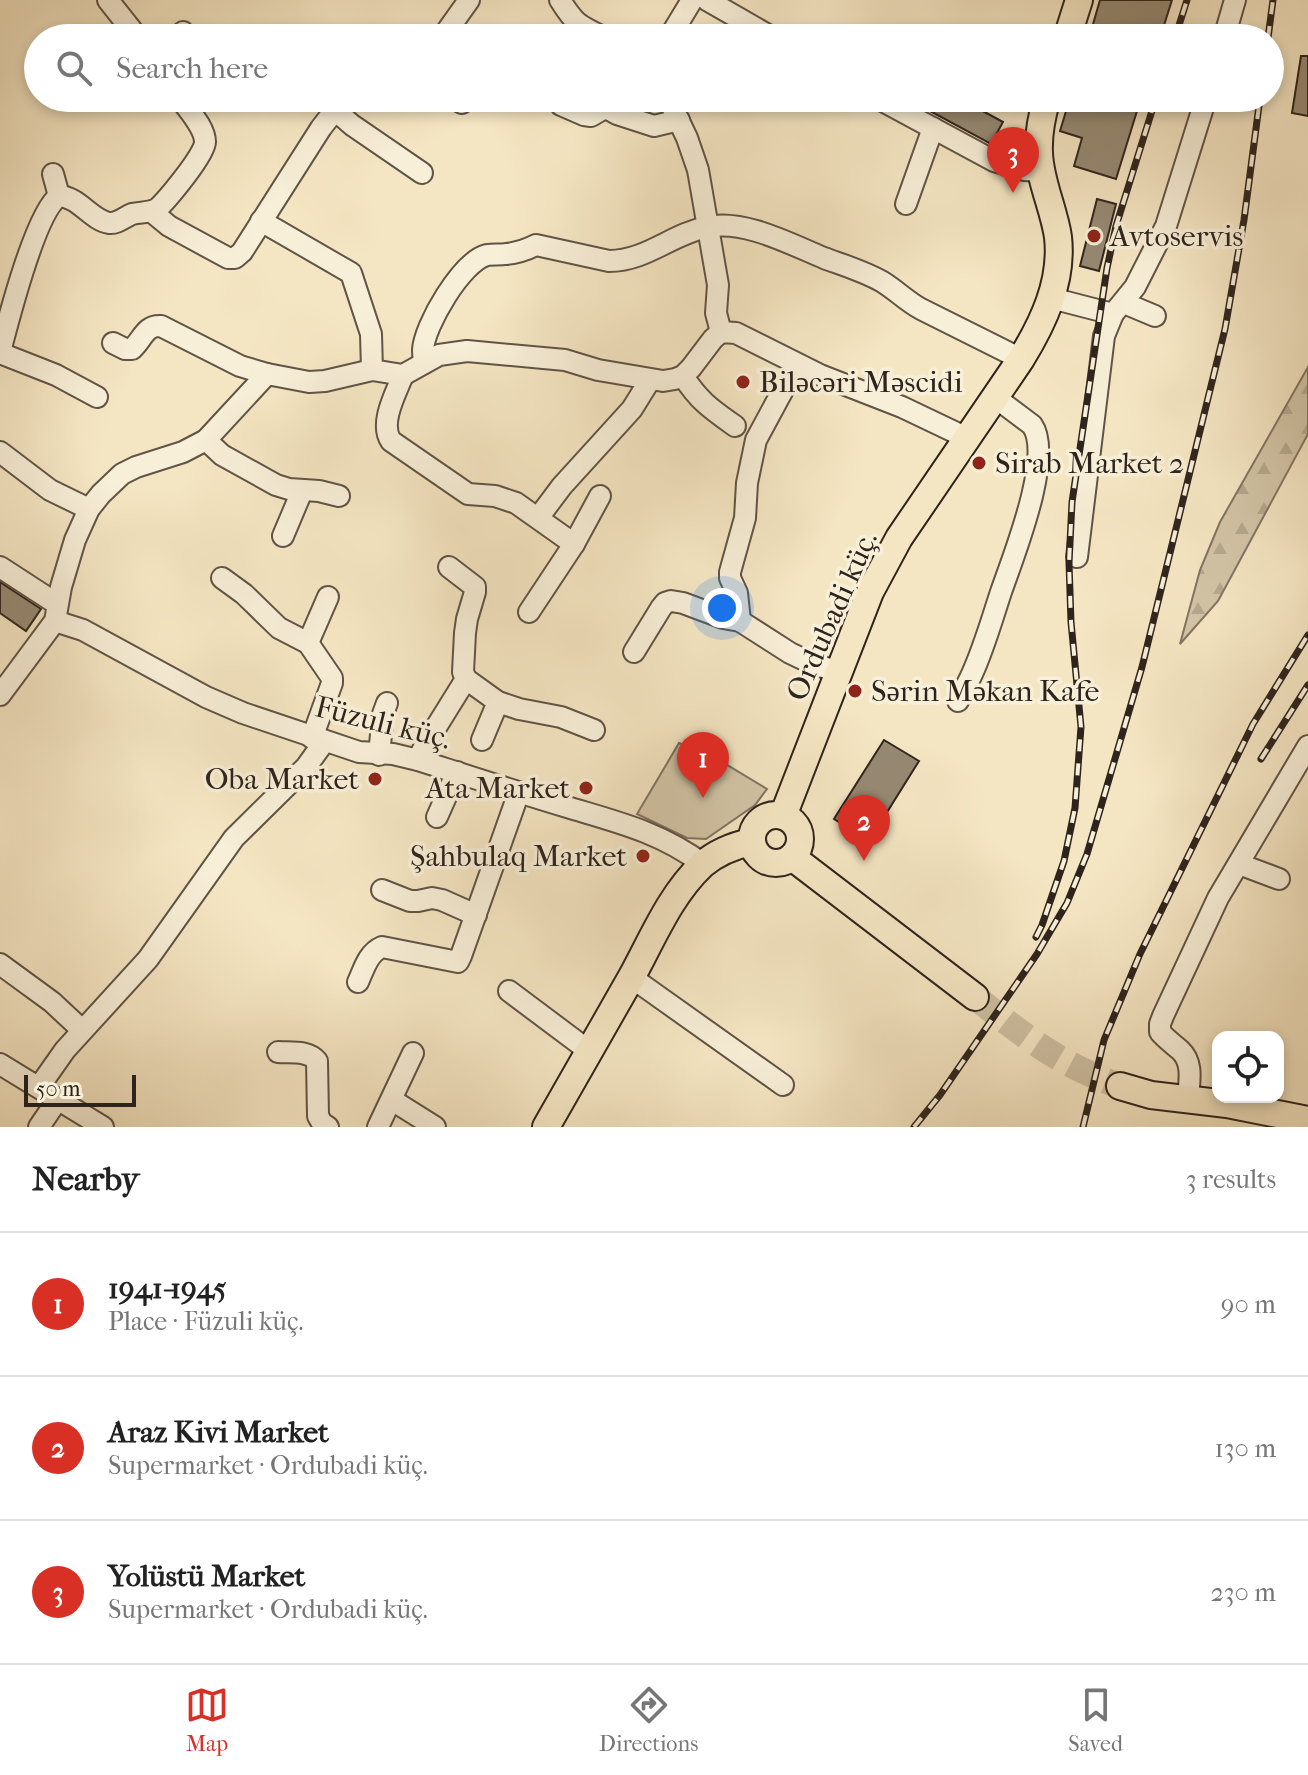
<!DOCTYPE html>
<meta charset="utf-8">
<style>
body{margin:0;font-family:"IM FELL French Canon",serif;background:#f6f6f6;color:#222}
.controls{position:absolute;right:24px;bottom:24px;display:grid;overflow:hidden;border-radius:16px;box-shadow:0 4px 12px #0003}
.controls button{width:72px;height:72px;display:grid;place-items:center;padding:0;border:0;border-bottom:2px solid #e0e0e0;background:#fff;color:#222;font:40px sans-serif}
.scale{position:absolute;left:24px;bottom:20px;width:112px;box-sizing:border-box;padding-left:8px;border:4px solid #2f241d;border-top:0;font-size:22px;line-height:28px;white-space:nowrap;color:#2f241d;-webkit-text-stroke:6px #f8efd8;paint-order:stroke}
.you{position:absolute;left:722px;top:608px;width:28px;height:28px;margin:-20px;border:6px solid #fff;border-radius:50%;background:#1a73e8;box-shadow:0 0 0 12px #1a73e833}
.badge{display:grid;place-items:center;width:52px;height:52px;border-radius:50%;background:#d93025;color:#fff;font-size:26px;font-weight:700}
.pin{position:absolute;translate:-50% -66px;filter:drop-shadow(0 2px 4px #0008)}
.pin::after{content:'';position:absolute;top:42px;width:28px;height:24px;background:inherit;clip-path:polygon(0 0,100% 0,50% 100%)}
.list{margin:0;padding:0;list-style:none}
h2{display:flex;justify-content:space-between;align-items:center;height:104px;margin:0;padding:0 32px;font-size:34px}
h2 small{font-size:26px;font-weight:400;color:#767676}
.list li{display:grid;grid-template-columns:52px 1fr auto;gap:24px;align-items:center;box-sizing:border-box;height:144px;padding:0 32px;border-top:2px solid #e0e0e0}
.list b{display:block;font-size:30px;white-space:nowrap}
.list p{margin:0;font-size:26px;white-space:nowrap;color:#767676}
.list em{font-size:26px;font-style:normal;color:#767676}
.icon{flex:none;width:44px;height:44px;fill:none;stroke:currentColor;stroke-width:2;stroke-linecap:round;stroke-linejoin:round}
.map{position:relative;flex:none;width:1308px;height:1127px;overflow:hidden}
.search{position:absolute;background:#fff;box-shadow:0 4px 12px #0003;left:24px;right:24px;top:24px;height:88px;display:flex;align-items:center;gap:20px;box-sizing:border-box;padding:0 28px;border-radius:44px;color:#767676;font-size:30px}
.sheet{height:536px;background:#fff}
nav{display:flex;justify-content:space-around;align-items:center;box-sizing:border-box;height:112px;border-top:2px solid #e0e0e0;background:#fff;font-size:22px;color:#767676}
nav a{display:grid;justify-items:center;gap:4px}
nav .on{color:#d93025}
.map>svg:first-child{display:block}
</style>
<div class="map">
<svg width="1308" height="1127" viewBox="0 0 1308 1127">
<defs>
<pattern id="forest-firs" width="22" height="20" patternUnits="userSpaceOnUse" patternTransform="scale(2)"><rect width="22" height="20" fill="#d3c5a7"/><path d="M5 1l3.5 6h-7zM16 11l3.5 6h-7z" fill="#b5a98f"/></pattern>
</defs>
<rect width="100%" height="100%" fill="#f5e6c3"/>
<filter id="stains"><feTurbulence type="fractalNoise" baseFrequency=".0025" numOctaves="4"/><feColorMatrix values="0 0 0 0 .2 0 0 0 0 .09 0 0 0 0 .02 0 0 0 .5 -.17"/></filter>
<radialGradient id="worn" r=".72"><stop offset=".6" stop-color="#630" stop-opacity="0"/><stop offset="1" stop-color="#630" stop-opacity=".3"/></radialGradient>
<polygon fill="url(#forest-firs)" stroke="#817462" stroke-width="2" points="1308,367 1308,434 1218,601 1180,644 1200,570 1220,522"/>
<polygon fill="#d3c5a7" stroke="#817462" stroke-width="2" points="679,743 719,760 767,789 755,805 706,839 687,838 637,814"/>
<g fill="#968973" stroke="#2f241d" stroke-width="2">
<polygon points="1100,0 1172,0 1160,38 1089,38"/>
<polygon points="1301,56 1308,56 1308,116 1292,113"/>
<polygon points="906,98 959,98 1003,122 991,144"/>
<polygon points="1070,98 1141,98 1116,179 1074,166 1082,138 1060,131"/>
<polygon points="1097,199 1116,204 1099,271 1080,266"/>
<polygon points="0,582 41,609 26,631 0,613"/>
<polygon points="884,740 919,761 869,841 834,819"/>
</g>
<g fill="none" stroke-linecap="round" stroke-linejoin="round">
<path stroke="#cdbfa2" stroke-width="26" stroke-dasharray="26 13" stroke-linecap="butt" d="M975 997C1024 1036 1060 1065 1120 1086"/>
<defs>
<g id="minor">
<polyline points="108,0 138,38"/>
<path d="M560 0C575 24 578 25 603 37"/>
<polyline points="707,0 773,38"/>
<polyline points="176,38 183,32"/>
<polyline points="442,38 469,0"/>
<polyline points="669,38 692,0"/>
<polyline points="1224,38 1235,0"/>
<polyline points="321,98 352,125 422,173"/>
<polyline points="453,98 462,103"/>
<polyline points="668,98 687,138 698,170 718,285 716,313 721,332"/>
<polyline points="877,98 994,161 1024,170 1042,171"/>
<polyline points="561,105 584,115 591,116 603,109 608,109 617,114 654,126 679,120"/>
<polyline points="53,174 59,196"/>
<polyline points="906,204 933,128"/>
<polyline points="152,212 169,226 228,258 235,258 242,252 321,128 335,110 355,98"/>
<polyline points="261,221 351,273 371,334 372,370"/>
<polyline points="1051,298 1113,314"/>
<polyline points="1124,303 1155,316"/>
<path d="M113 343 125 349H132C143 339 145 325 161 326L240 366 267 374"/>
<path d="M0 352C8 321 36 212 59 196 79 197 91 220 109 223 117 224 125 217 132 214 141 212 149 213 157 209 167 200 206 153 205 142 205 127 188 110 180 98"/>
<polyline points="0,353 56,375 97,397"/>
<path d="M424 363C424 360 423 354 423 350 424 326 462 261 487 255 493 254 500 255 506 254 517 253 526 250 536 245L609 261C646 261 672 234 707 227 744 219 790 244 824 258 843 265 863 271 881 281 895 289 906 301 921 309L1021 359"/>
<path d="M403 375C396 393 379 423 391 441L468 494 495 496 516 503 574 544"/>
<path d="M683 376C699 401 711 409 735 426"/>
<polyline points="206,440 222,455 276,485 289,489 319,491 339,496"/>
<polyline points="0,452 50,490 89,509"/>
<polyline points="538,518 562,486 632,409 650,380"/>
<polyline points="283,536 302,491"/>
<polyline points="1077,557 1104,336 1113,314 1135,287 1166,226 1206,98"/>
<polyline points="0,567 57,604"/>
<polyline points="449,567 475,587 475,592 467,619 465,633 463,672 466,679 498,702 519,709 561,717 594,730"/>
<polyline points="222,578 244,594 279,628 308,643 332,678 332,683 312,738"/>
<polyline points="529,612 574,544 600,496"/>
<path d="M55 621 83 630 206 697 243 713 359 752 393 754 418 760C468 776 517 792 567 807 617 822 660 832 703 864"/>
<polyline points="740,621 737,593 730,578 730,572 745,518 747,483 756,440 797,364"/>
<polyline points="308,643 328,597"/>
<polyline points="634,652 661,608 665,603 671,601 683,603 723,618 740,621 790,653 813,664 840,672"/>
<polyline points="0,695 55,621 61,587 75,540 89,509 101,494 122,474 136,467 183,452 206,440 267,374 309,382 325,381 372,370 403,375 439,355 467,351 565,360 598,370 663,381 675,379 683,376 691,368 713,339 721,332 736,333 820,375 902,407 967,438"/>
<path d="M958 701C963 692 968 683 972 674 984 648 992 619 1001 592 1013 557 1054 456 1032 425L996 398"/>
<polyline points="482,740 498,702"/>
<polyline points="379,755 383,714 387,703"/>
<polyline points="418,760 425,745 466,679"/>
<polyline points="437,817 457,772"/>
<polyline points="1239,864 1279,879"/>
<polyline points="382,890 410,901 418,901 432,898 442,900 476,915"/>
<polyline points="0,964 52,1002 82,1030"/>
<polyline points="631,977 783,1085"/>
<path d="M358 982C364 969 368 953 382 947L458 962 461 956 519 792"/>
<polyline points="509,991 589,1051"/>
<path d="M278 1052C291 1053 308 1050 317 1061L318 1116 322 1123 328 1127"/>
<polyline points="0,1064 103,1127"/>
<polyline points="39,1087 65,1050 148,959 234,838 306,767 324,742"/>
<path d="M1188 1099C1189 1082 1194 1063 1180 1050 1173 1044 1166 1039 1160 1032V1024L1163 1016 1218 898 1308 746"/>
<polyline points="392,1100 435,1127"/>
<polyline points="39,1127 58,1099"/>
<polyline points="378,1127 413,1053"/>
</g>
<g id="major">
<polyline points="1067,38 1079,0"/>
<circle cx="776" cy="839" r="24"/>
<path d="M783 816 870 592 899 538 1021 359C1043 323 1063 282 1058 237 1054 209 1040 182 1039 153 1038 135 1042 115 1047 98"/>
<polyline points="792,857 975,997"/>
<polyline points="1120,1086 1151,1095 1227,1104 1308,1120"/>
<path d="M546 1127C574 1077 603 1028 631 978 652 940 670 895 702 865 717 852 732 846 751 842"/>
</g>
</defs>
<use href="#minor" stroke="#605446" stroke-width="24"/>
<use href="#major" stroke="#2f241d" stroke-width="30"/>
<use href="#minor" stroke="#f8efd8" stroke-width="20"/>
<use href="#major" stroke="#f5e6c3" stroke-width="26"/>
<defs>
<g id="rail">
<polyline points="1175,38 1187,0"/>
<polyline points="1268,38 1273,0"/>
<polyline points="1261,759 1308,685"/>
<polyline points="1036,937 1042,925 1064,861 1075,808 1081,727 1071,622 1069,563 1072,502 1107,268 1116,226 1156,98"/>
<polyline points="914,1127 940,1095 1037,954 1067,903 1087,854 1142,667 1225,329 1244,220 1260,98"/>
<polyline points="1083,1127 1104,1040 1140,954 1253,724 1308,635"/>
</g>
</defs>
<use href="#rail" stroke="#2f241d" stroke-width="7"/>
<use href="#rail" stroke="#f8efd8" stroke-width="4" stroke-dasharray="12" stroke-linecap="butt"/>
</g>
<g fill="#8f2418" stroke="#f8efd8" stroke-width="3">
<circle cx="1094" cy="236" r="8"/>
<circle cx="743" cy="382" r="8"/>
<circle cx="979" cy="463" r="8"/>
<circle cx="855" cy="691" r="8"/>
<circle cx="375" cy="779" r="8"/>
<circle cx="586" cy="788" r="8"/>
<circle cx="643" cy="856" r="8"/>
</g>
<g text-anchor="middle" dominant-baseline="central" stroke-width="7" stroke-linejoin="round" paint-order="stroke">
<g font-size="30" fill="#2f241d" stroke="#f8efd8" text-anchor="start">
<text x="1110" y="236">Avtoservis</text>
<text x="759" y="382">Biləcəri Məscidi</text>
<text x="995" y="463">Sirab Market 2</text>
<text x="871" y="691">Sərin Məkan Kafe</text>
<text x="359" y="779" text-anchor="end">Oba Market</text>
<text x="570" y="788" text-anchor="end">Ata Market</text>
<text x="627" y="856" text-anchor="end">Şahbulaq Market</text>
</g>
<g font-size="30" fill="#2f241d" stroke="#f8efd8">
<text transform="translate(832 616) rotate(-66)">Ordubadi küç.</text>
<text transform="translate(383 723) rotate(14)">Füzuli küç.</text>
</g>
</g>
<rect width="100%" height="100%" filter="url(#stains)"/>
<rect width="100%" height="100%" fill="url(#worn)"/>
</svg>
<div class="controls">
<button><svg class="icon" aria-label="locate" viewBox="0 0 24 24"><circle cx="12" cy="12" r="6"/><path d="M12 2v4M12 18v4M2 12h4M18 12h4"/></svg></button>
</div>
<div class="scale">50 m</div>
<div class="you"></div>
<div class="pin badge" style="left:703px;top:798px">1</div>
<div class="pin badge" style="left:864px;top:861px">2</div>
<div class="pin badge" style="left:1013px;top:193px">3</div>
<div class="search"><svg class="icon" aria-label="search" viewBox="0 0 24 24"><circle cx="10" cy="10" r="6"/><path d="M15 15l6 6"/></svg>Search here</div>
</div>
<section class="sheet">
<h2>Nearby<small>3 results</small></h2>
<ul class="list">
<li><span class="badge">1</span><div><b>1941-1945</b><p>Place · Füzuli küç.</p></div><em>90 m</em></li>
<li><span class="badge">2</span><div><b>Araz Kivi Market</b><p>Supermarket · Ordubadi küç.</p></div><em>130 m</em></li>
<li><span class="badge">3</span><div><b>Yolüstü Market</b><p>Supermarket · Ordubadi küç.</p></div><em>230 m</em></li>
</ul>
</section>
<nav>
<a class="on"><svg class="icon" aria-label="map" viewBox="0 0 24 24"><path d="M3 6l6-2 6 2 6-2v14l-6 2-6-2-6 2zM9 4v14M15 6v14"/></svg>Map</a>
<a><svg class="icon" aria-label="directions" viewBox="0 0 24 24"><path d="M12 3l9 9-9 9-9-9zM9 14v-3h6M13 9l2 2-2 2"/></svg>Directions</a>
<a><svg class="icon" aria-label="saved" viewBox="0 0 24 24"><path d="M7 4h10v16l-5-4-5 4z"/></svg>Saved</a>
</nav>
